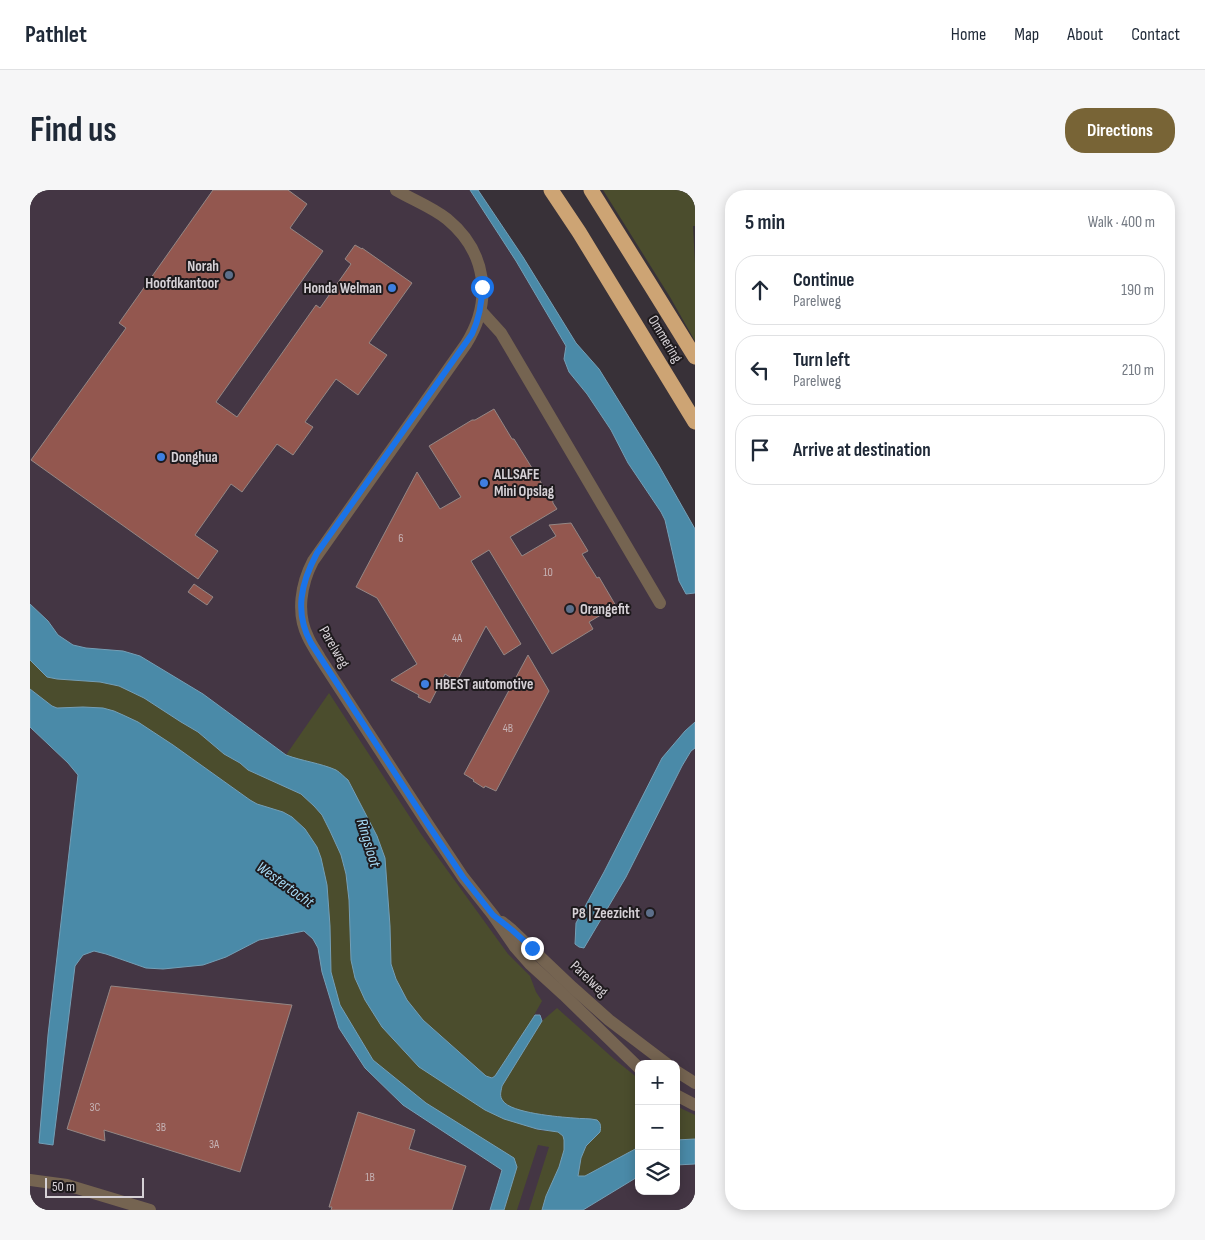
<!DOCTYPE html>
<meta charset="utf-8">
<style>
body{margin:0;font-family:"Sofia Sans Condensed",sans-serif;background:#f6f6f7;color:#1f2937}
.controls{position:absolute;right:15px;bottom:15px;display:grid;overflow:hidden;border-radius:10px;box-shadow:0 2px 12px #0003}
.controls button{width:45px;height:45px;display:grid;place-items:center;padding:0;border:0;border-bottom:1px solid #e0e1e3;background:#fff;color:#1f2937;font:25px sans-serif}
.scale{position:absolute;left:15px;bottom:12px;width:99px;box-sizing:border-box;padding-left:5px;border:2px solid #d6d1d6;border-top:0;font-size:14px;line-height:18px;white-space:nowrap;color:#d6d1d6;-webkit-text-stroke:4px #1e1a1d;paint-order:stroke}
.stop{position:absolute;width:15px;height:15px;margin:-11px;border:4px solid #1a73e8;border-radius:50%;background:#fff}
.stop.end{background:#1a73e8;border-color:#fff;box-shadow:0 1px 5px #0008}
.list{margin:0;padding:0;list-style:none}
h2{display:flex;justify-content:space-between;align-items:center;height:65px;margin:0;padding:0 20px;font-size:21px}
h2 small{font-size:16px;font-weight:400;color:#747a83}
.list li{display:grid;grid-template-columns:32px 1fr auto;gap:15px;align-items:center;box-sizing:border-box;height:70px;margin:0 10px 10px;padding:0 10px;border:1px solid #e0e1e3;border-radius:20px}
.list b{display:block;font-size:19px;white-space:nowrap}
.list p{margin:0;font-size:16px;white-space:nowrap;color:#747a83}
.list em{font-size:16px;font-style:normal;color:#747a83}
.icon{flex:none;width:28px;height:28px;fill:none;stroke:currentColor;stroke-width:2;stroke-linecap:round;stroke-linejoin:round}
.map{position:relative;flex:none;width:665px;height:1020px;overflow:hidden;border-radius:20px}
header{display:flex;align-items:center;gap:30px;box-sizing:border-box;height:70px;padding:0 25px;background:#fff;border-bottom:1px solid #e0e1e3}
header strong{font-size:24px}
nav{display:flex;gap:28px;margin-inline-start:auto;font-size:18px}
.intro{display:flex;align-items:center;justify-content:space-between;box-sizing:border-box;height:120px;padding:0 30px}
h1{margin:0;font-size:35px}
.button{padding:12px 22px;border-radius:20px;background:#786436;color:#fff;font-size:18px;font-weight:700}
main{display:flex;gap:30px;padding:0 30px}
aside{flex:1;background:#fff;border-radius:20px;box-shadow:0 2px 12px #0003}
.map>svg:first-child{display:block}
</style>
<header>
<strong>Pathlet</strong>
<nav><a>Home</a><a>Map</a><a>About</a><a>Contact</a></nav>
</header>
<div class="intro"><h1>Find us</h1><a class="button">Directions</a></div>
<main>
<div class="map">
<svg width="665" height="1020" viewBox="0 0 665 1020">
<rect width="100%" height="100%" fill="#383138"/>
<path fill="#443644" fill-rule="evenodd" d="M0 0H440L486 71 536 156 539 182 557 204 581 240 598 273 631 322 635 330 649 391 656 404 665 403V1020H0ZM609 874H646V1001H609Z"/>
<g fill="#4b4d2d">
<polygon points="573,0 665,0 665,36 663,36 665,73 665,151 640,107"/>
<path d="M0 470 17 487 70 492 89 496 114 508 151 532 168 542 194 564 210 573 218 580 271 604 284 616 292 625 300 641 311 665 316 684 319 710 321 770 325 788 352 837 389 877 492 934C499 937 507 940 515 941 519 941 526 940 530 943 545 952 521 994 517 1005 515 1010 513 1015 512 1020H499L519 957 508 955 487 1020H474L487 977 396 913 343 870 310 815 301 782 300 736 297 695 279 646 275 639 262 627 253 622 227 614 220 610 143 555 84 521 63 517 27 518 22 516 0 499Z"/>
<polygon points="299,503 391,644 478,764 500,786 506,802 512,811 498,836 465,886 462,888 456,886 393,830 377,810 366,789 361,774 360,736 355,668 347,646 318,590 304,580 268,570 256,565"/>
<path d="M527 818 584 869 609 889V957L555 986H548C550 973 551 961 561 951L563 929C545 928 482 926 473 911 469 906 471 902 472 896L512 831Z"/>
<polygon points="646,916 665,925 665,949 646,950"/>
</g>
<g fill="#4a8aa8" stroke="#749fb6">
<polygon points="440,0 448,0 493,67 546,153 569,179 628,274 665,339 665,403 656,404 649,391 635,330 631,322 598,273 581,240 557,204 539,182 534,169 536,156 486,71"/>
<path d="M0 414 18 431 28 445 43 455 56 458 93 461 110 466 173 504 256 565C272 571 290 573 306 580 311 583 314 587 318 590L347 646 355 668 360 736 361 774 366 789 377 810 393 830 456 886 462 888 465 886 505 825H510L512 831 472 896C471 902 469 906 473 911 481 923 529 927 544 928 551 929 559 928 567 930 571 933 571 937 570 942L556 956 551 968 548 986H555L609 957V986L553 1020H512L516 1006 529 977 534 960V950L533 946 528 942 507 939 474 929 455 920 389 877 352 837 335 810 325 788 321 770 319 710 316 684 311 665 300 641 292 625 284 616 271 604 218 580 210 573 194 564 168 542 151 532 114 508 89 496 70 492 27 489 17 487 0 470Z"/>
<polygon points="0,499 22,516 27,518 53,517 73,518 84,521 93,525 108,532 143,555 220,610 227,614 253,622 262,627 275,639 287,657 291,668 297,695 300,736 301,782 310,815 343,870 396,913 484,968 487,977 474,1020 460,1020 472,980 373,915 335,878 309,838 292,782 288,758 283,749 274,741 229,750 196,767 173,775 133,779 116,778 76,764 64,761 53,765 45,776 23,955 9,953 18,845 48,585 38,573 0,537"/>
<polygon points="665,532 665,558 661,561 652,576 596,687 554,758 549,757 545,754 546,733 574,682 632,568 655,541"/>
<polygon points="665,949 665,974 646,975 646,950"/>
</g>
<g fill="#93574f" stroke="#948785">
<polygon points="183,0 258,0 277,14 260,38 293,61 186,212 207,227 286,115 290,118 321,74 315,69 325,55 332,59 332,58 382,93 339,153 357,165 328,205 306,189 275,232 283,237 263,265 247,254 212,302 201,294 194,304 165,345 188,361 168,389 1,270 96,138 89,133"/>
<polygon points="464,219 482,249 484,249 515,299 517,298 518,303 522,306 523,313 527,319 480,347 492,366 526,346 519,335 541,333 558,361 552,364 567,388 569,387 586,416 559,432 563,439 522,464 459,360 441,371 491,454 474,465 456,436 427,491 415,484 400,513 388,507 389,505 361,490 387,474 347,408 326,397 387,282 410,319 431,307 399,256 442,230 445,230"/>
<polygon points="164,394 183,407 177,415 158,402"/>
<polygon points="498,465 519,501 466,601 455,596 454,598 443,591 444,590 434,584"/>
<polygon points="81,796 262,815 210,982 74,940 75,951 37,939"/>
<polygon points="328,922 385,940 379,959 436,976 422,1020 301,1020 302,1017 299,1017"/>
</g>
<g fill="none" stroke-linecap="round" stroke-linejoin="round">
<g stroke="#756451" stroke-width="12">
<path d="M366 0C383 10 402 17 417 29 457 62 463 111 436 154L283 371C271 394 266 423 278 447 281 454 286 461 290 468L399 636 433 687 463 725 485 757 500 774 534 805 609 878"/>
<polyline points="451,121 471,143 630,413"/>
<polyline points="472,732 482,740 542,797 579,830 637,874"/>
<polyline points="646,881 665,893"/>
<polyline points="646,905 665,915"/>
<polyline points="0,990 37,995 120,1020"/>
</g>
<g stroke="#cda474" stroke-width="15">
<polyline points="521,0 549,42 665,232"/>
<polyline points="561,0 621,96 665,167"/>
</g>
</g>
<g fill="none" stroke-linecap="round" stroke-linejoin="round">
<path stroke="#1a73e8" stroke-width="6" d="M452 97C452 114 449 129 442 144L287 363C271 393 264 422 281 453L399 636 433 687 463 725 482 740 502 758"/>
</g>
<g fill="#5c6f8a" stroke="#1e1a1d" stroke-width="2">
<circle cx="199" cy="85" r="5"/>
<circle cx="540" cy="419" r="5"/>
<circle cx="620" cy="723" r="5"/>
</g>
<g fill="#3f7fe0" stroke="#1e1a1d" stroke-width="2">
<circle cx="362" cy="98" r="5"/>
<circle cx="131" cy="267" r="5"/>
<circle cx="454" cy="293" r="5"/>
<circle cx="395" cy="494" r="5"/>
</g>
<g text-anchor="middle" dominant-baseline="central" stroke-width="4" stroke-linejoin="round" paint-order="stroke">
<g font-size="12" fill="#c5b2b4">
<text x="371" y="348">6</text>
<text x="518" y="382">10</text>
<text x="427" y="448">4A</text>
<text x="478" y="538">4B</text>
<text x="65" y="917">3C</text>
<text x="131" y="937">3B</text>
<text x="184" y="954">3A</text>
<text x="340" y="987">1B</text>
</g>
<g font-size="15" font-weight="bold" fill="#d6d1d6" stroke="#1e1a1d" text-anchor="start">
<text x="189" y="76" text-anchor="end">Norah<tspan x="189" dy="17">Hoofdkantoor</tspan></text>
<text x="352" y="98" text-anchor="end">Honda Welman</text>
<text x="141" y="267">Donghua</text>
<text x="464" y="284">ALLSAFE<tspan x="464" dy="17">Mini Opslag</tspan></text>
<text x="550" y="419">Orangefit</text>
<text x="405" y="494">HBEST automotive</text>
<text x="610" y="723" text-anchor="end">P8 | Zeezicht</text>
</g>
<g font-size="15" fill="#d6d1d6" stroke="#1e1a1d">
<text transform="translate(635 149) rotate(59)">Ommering</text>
<text transform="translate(304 457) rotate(60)">Parelweg</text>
<text transform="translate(559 789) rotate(43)">Parelweg</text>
</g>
<g font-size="16" font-style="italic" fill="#a5daf5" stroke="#1e1a1d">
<text transform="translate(338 653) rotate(73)">Ringsloot</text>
<text transform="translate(255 695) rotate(36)">Westertocht</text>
</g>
</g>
</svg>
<div class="controls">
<button>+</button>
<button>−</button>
<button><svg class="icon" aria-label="layers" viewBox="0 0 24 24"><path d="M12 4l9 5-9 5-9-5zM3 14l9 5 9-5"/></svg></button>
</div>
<div class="scale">50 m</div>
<div class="stop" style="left:452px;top:97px"></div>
<div class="stop end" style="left:502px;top:758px"></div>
</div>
<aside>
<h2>5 min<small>Walk · 400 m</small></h2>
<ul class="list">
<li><svg class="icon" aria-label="ahead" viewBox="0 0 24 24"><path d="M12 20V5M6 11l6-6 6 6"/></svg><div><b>Continue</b><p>Parelweg</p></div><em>190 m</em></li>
<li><svg class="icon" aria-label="left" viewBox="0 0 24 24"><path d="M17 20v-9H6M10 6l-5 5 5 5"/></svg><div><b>Turn left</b><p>Parelweg</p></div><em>210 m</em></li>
<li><svg class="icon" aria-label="arrive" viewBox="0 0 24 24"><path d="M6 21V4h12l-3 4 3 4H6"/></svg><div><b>Arrive at destination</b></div></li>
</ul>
</aside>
</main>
